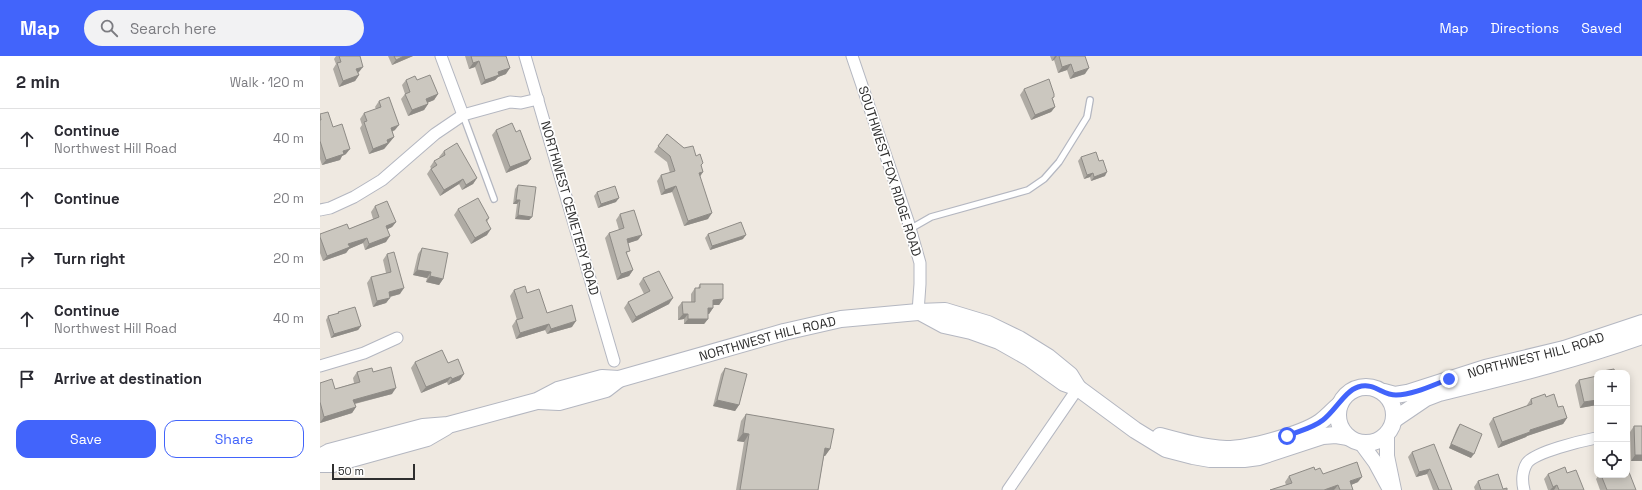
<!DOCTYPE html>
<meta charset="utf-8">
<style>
body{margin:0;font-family:"Space Grotesk",sans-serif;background:#f2f2f3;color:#2b2b33}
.controls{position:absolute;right:12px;bottom:12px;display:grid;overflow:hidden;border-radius:8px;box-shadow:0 2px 10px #0003}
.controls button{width:36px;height:36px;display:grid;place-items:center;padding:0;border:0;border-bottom:1px solid #e1e1e2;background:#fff;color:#2b2b33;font:20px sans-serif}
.scale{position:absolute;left:12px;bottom:10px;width:83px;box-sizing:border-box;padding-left:4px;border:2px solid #2e2e2e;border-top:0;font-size:11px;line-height:14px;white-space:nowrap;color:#2e2e2e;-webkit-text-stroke:3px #fff;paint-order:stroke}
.stop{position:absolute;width:12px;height:12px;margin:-9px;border:3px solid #4264fb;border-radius:50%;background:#fff}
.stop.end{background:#4264fb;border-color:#fff;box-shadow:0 1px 4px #0008}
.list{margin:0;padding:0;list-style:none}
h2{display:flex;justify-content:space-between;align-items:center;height:52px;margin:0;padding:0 16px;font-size:17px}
h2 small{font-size:13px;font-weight:400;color:#7c7c81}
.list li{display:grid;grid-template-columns:26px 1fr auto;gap:12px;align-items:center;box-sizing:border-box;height:60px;padding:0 16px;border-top:1px solid #e1e1e2}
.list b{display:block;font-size:15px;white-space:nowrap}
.list p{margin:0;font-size:13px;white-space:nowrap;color:#7c7c81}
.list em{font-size:13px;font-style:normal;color:#7c7c81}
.actions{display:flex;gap:8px;padding:12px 16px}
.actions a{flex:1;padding:9px 0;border:1px solid #4264fb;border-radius:12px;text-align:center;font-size:14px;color:#4264fb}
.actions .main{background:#4264fb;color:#fff}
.icon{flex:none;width:22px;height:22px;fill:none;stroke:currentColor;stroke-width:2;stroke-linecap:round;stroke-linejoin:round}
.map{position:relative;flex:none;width:1322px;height:434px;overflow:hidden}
header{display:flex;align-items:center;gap:24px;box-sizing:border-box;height:56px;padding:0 20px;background:#4264fb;color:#fff}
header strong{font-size:19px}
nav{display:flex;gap:22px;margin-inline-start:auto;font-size:14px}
.search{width:280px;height:36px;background:#f2f2f3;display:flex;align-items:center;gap:10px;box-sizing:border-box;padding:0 14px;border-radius:22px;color:#7c7c81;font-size:15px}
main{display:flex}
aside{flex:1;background:#fff}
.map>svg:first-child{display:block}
</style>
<header>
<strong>Map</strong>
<div class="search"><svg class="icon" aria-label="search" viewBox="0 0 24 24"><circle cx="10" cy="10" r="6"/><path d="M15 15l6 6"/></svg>Search here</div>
<nav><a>Map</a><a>Directions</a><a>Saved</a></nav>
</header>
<main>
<aside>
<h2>2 min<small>Walk · 120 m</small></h2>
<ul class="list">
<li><svg class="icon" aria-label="ahead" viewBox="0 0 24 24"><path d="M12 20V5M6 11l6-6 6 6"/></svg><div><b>Continue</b><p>Northwest Hill Road</p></div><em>40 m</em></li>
<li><svg class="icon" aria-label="ahead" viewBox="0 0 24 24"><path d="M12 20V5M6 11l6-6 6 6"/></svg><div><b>Continue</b></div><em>20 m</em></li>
<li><svg class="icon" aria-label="right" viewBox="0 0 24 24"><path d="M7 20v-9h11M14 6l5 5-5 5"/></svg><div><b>Turn right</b></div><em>20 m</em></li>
<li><svg class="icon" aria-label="ahead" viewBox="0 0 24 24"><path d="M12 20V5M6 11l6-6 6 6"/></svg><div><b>Continue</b><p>Northwest Hill Road</p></div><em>40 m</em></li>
<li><svg class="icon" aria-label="arrive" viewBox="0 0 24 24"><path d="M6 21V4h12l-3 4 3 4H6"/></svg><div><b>Arrive at destination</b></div></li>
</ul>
<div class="actions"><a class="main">Save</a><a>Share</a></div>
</aside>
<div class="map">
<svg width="1322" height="434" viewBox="0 0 1322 434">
<rect width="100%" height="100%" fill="#efe9e1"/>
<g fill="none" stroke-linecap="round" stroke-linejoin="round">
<defs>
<g id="service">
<polyline points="143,59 174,143"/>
<polyline points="590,173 611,161 708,134 724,123 739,106 767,61 770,44"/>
</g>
<g id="minor">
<polyline points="121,0 143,59"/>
<polyline points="205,0 294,305"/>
<polyline points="532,0 588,165 600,207 600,228 598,256"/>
<polyline points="0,154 10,152 34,141 62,124 115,78 143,59 190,46 201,47 218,43"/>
<polyline points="0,310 44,297 77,282"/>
<polyline points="688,434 758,332"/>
<path d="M1204 434C1202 426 1202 415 1207 407 1215 396 1261 385 1276 382"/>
</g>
<g id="tertiary">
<polyline points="1067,378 1067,400 1074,434"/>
<polyline points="1041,387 1055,406 1068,430"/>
</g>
<g id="secondary">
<polyline points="600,256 624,269 651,275 679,285 709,302 744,327 758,332 815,374 846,393 873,400 890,403 924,403 939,401 1003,380 1016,379 1028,381"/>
<circle cx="1046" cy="359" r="28"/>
<path id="s1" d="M1064 336 1075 339 1087 337 1165 312 1244 293 1322 267"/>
<polyline points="218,345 239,346 286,333 299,323"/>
<path d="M1075 363 1106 342 1119 337C1188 320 1255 304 1322 280"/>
<path d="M840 380C862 386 884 392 906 393 928 393 981 379 1000 366 1007 361 1013 354 1020 348"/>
<path id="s2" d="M0 401 9 396 103 371 128 369 217 345 238 334 282 322 299 323 464 276 521 263 598 256 625 255 668 268 699 283 728 301 750 319 758 332"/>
<polyline points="0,408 13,408 107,382 126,371"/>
</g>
</defs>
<use href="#service" stroke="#b4b7c1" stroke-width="8"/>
<use href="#minor" stroke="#b4b7c1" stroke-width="13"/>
<use href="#tertiary" stroke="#b4b7c1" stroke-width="16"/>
<use href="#secondary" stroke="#b4b7c1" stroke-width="18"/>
<use href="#service" stroke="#fff" stroke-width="5.5"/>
<use href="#minor" stroke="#fff" stroke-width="11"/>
<use href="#tertiary" stroke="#fff" stroke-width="14"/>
<use href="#secondary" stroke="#fff" stroke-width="16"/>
</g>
<g fill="#afaba4">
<polygon points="16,0 40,0 39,16 38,17 39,19 35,25 19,31 13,13 16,8 14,3"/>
<polygon points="68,0 93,0 72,9"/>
<polygon points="145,0 186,0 186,18 178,21 175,24 161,29 155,11 149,13"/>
<polygon points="730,0 765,0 765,18 750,23 747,14 738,17 734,4 732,5"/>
<polygon points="86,24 97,24 118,38 114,44 107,47 108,48 104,54 88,60 81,43 85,38 82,29"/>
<polygon points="704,33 733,43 735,51 731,56 711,64 700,39"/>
<polygon points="59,45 75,74 72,76 74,81 64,93 49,98 40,72 42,69 40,63 44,57 56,53 55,51"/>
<polygon points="0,58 13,71 26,98 22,100 20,104 2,109 0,103"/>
<polygon points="176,74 196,76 211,103 207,108 186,117 172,79"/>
<polygon points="347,78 364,92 376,100 381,109 383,116 380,121 388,163 364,170 352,136 341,139 337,125 341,119 350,117 347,106 334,96"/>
<polygon points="124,95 157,122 153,128 142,134 139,128 120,140 107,118 111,112 110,111 114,105 120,102 119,101"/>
<polygon points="761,101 785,120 771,125 770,121 764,123 758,105"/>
<polygon points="198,129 212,161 209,164 195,163 197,148 193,148 195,133"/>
<polygon points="277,136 296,146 278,152 274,140"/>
<polygon points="55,150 76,166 72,171 67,173 66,186 45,194 43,187 29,193 26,197 3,205 0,197 0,178 29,173 53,163 51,156"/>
<polygon points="138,153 169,162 167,166 167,179 151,188 134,159"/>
<polygon points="300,158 318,184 308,187 307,199 313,214 309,220 297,224 285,182 289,177 299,174 296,164"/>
<polygon points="388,178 423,183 390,194 385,182"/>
<polygon points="102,192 123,223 119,229 106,226 107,222 93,219 98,198"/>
<polygon points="67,198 80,238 70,241 66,247 53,251 47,227 51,221 66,217 63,204"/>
<polygon points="323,222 349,248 312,267 304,252 308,246 324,238 319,228"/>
<polygon points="380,228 403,243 399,249 393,249 393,252 389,258 388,258 388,263 384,268 364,268 364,263 358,264 358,251 362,246 371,246 371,238 375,232 378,232"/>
<polygon points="194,234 207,237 227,257 252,271 227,278 225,274 196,283 192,270 196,264 197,264 190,240"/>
<polygon points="18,256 41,270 38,274 11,282 6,264 8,260 17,258"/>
<polygon points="95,306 128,307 140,324 128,329 127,326 101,337 91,312"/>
<polygon points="405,312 419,349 415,355 393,350 401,318"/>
<polygon points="37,316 53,316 72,338 35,348 36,351 32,357 0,367 0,327 15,333 34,327 33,322"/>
<polygon points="1277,320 1277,349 1260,352 1255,329 1259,324"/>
<polygon points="1226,341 1238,351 1247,362 1243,368 1207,380 1206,381 1178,392 1169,368 1173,362 1207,350 1207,349 1211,343"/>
<polygon points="426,358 510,393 505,400 504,400 498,434 416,434 424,386 417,385 421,365"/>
<polygon points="1140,368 1151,402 1129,392 1137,372"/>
<polygon points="1314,370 1322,370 1322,405 1311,405 1310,376"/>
<polygon points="1092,396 1132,434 1113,434 1107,418 1096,421 1088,401"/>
<polygon points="995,414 1003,418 1038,426 1031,429 1033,434 950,434 966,429 965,426 969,420"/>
<polygon points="1247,417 1264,434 1228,434 1224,423 1228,418"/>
<polygon points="1279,419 1307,419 1316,434 1280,434 1276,423"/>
<polygon points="1158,425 1183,433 1187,434 1155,434 1154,431"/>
</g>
<g fill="#8e8b86">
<polygon points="84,0 93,0 72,9 76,4"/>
<polygon points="735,0 737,0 734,4 732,5"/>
<polygon points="159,5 155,11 149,13 153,7"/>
<polygon points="751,8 747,14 738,17 742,11"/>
<polygon points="43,11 39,16 32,19 36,13"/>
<polygon points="190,12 186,18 178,21 175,24 161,29 165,24 178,16"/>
<polygon points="769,12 765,18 750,23 754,17"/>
<polygon points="39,19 35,25 19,31 23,25"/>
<polygon points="118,38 114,44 102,49 106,43"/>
<polygon points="108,48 104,54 88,60 92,54"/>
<polygon points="735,51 731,56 711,64 715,59"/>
<polygon points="79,69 75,74 67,77 71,72"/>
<polygon points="74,81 64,93 49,98 53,93 67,84"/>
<polygon points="30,93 26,98 22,100 20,104 2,109 6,104 23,95"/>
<polygon points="211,103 207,108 186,117 190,111"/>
<polygon points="383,116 379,121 379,117"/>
<polygon points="787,116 785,120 771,125 774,121"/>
<polygon points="773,117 770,121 764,123 767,119"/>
<polygon points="157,122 153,128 142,134 146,129"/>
<polygon points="143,123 139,128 120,140 124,134"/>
<polygon points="356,130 352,136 341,139 345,134"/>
<polygon points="299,142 296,146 278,152 281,148"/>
<polygon points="196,144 200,144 197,148 193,148"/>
<polygon points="392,157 388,163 364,170 368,165"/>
<polygon points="198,159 212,161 209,164 195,163"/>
<polygon points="76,166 72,171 62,176 66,170"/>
<polygon points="171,173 167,179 151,188 155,182"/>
<polygon points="322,179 318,184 303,189 307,183"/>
<polygon points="426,179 423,183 390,194 392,190"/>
<polygon points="70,180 66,186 45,194 49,188"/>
<polygon points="47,182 43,187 29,193 26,197 3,205 7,200 28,188"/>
<polygon points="97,214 111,216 107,222 93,219"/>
<polygon points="313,214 309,220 297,224 301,218"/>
<polygon points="110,220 123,223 119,229 106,226"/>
<polygon points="84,232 80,238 65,242 69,236"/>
<polygon points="70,242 66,247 53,251 57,245"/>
<polygon points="353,242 349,248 312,267 316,261"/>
<polygon points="403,243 399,249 389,249 393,244"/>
<polygon points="388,252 393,252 389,258 384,258"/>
<polygon points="363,258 368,258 364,263 358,264"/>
<polygon points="368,263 388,263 384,268 364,268"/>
<polygon points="256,265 252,271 227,278 231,273"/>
<polygon points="229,268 225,274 196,283 200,277"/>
<polygon points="41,270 38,274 11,282 14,278"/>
<polygon points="144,318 140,324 128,329 132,323"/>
<polygon points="131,321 127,326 101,337 106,331"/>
<polygon points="76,332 72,338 29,349 33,344"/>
<polygon points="397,344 419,349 415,355 393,350"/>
<polygon points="1277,344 1277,349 1260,352 1264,346"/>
<polygon points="36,351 32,357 0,367 4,361"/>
<polygon points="1247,362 1243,368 1207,380 1206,381 1178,392 1182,386 1210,374"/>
<polygon points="423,377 429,378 424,386 417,385"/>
<polygon points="1131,388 1154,398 1151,402 1129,392"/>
<polygon points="505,392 510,393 505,400 500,399"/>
<polygon points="1315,399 1322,399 1322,405 1311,405"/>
<polygon points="1110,413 1107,418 1096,421 1099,416"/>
<polygon points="1042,421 1038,426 1026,431 1030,425"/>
<polygon points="1018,429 1014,434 1004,434"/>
<polygon points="1237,429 1234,434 1230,434 1233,431"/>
</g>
<g fill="#cbc7bf" stroke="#8e8b86">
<polygon points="19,0 40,0 43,11 36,13 39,19 23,25 17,7 21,6"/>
<polygon points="74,0 84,0 76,4"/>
<polygon points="151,0 186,0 190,12 178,16 179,19 165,24 159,5 153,7"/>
<polygon points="739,0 765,0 769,12 754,17 751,8 742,11"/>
<polygon points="110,19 118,38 106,43 108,48 92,54 85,38 90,36 86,24 95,20 97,24"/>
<polygon points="729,23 734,38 734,41 732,42 735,51 715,59 704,33"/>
<polygon points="69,41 79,69 71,72 74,81 67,84 68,87 53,93 44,66 47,65 44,57 61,51 59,45"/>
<polygon points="8,56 13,71 22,68 30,93 23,95 24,98 6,104 0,85 0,64 1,64 0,58"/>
<polygon points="192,67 196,76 200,74 211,103 190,111 176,74"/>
<polygon points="347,78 364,92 373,90 376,100 380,98 383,107 381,109 383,116 379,117 392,157 368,165 356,130 345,134 341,119 355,115 350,100 338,90"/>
<polygon points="137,87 157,122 146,129 143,123 124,134 111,113 117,109 114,105 125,99 124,95"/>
<polygon points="776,96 779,105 783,104 787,116 774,121 773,117 767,119 761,101"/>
<polygon points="198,129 216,131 212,161 198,159 200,144 196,144"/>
<polygon points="295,130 299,142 281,148 277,136"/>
<polygon points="158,142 169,162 166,164 171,173 155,182 138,153"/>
<polygon points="67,145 76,166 66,170 70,180 49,188 47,182 28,188 30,191 7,200 0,181 0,178 27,168 29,173 59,161 55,150"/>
<polygon points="314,154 322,179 307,183 310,195 306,196 313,214 301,218 289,177 304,172 300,158"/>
<polygon points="421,166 426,179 392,190 388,178"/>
<polygon points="102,192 128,197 123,223 110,220 111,216 97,214"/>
<polygon points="74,196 84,232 69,236 70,242 57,245 51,221 71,216 67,198"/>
<polygon points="339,215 353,242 316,261 308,246 330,235 323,222"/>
<polygon points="380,228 403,228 403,243 393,244 393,252 388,252 388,263 368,263 368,258 363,258 362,246 375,246 375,232 380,232"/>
<polygon points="205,230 207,237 219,233 227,257 252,249 256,265 231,273 229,268 200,277 196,264 203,262 194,234"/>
<polygon points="35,251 41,270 14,278 8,260 19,257 18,256"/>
<polygon points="122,294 128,307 138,303 144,318 132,323 131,321 106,331 95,306"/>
<polygon points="71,311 76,332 33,344 36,351 4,361 0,346 0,327 12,323 15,333 40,326 37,316 52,312 53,316"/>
<polygon points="405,312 427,318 419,349 397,344"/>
<polygon points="1294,313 1295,317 1283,317 1283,315"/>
<polygon points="1277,320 1277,344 1264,346 1259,324"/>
<polygon points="1225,338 1226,341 1234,338 1238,351 1243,350 1247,362 1210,374 1210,376 1182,386 1173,362 1212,348 1211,343"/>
<polygon points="426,358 514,373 510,393 505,392 498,434 420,434 429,378 423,377"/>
<polygon points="1140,368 1162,378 1154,398 1131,388"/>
<polygon points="1314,370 1322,370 1322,399 1315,399"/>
<polygon points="1114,388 1132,434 1119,434 1110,413 1099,416 1092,396"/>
<polygon points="1037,406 1042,421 1030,425 1033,434 1020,434 1018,429 1004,434 950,434 972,427 969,420 994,411 995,414 1000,412 1003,418"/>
<polygon points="1245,411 1247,417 1256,414 1264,434 1239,434 1237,429 1233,431 1228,418"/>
<polygon points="1307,411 1316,434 1287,434 1281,419 1307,419"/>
<polygon points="1178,418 1183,433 1187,432 1187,434 1161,434 1158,425"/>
</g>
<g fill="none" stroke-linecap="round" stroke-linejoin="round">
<path stroke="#4264fb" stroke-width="5" d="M967 380C979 375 993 372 1003 364 1015 355 1025 335 1038 331 1054 326 1062 339 1076 339 1093 339 1113 329 1129 323"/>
</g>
<g text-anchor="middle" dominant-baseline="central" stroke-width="3.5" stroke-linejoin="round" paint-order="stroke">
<g font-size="13" fill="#2e2e2e" stroke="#fff">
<text transform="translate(570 115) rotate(72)">SOUTHWEST FOX RIDGE ROAD</text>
<text transform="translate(250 152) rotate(74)">NORTHWEST CEMETERY ROAD</text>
<text stroke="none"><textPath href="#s2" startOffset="465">NORTHWEST HILL ROAD</textPath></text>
<text stroke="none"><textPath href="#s1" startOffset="158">NORTHWEST HILL ROAD</textPath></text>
</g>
</g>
</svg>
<div class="controls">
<button>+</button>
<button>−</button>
<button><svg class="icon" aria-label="locate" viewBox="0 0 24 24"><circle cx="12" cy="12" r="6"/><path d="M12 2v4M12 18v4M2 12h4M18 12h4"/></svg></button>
</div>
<div class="scale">50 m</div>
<div class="stop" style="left:967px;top:380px"></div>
<div class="stop end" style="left:1129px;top:323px"></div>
</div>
</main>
